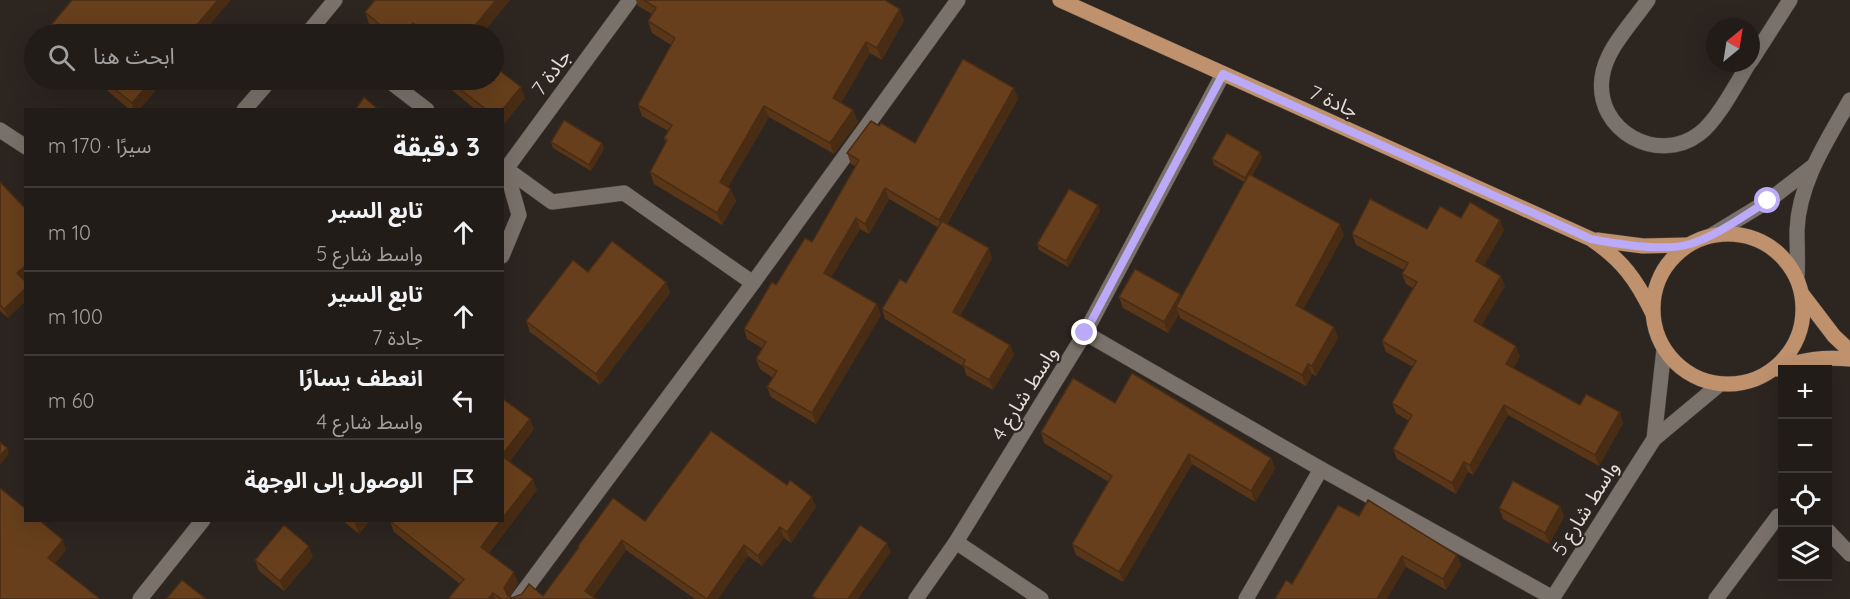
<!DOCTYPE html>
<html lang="ar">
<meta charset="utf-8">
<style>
body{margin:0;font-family:Quicksand,"Noto Sans Arabic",sans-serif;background:#292521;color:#f1f3f6;direction:rtl}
.controls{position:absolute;right:18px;bottom:18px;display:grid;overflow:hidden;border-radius:0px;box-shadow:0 6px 24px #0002}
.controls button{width:54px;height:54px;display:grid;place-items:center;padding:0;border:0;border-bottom:2px solid #3e3a37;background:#211c18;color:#f1f3f6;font:30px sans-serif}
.compass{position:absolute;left:1706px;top:18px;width:54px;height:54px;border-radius:50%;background:#211c18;box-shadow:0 6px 24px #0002;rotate:30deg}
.stop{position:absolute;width:18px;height:18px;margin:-14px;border:4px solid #baaaf7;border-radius:50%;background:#fff}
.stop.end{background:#baaaf7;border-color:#fff;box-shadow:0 2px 6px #0008}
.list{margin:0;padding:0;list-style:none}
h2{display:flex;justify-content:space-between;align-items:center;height:78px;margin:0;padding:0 24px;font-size:26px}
h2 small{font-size:20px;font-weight:400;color:#a2a1a2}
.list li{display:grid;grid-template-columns:39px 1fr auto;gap:18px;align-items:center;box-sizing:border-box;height:84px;padding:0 24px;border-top:2px solid #3e3a37}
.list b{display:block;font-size:22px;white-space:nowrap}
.list p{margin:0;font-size:20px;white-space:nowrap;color:#a2a1a2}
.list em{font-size:20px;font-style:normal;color:#a2a1a2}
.icon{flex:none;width:33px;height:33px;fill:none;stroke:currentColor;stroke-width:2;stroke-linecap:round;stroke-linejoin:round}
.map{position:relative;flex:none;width:1850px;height:599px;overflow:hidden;direction:ltr}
.search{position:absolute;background:#211c18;box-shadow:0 6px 24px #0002;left:24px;top:24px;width:480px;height:66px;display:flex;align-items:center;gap:15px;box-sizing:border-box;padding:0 21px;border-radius:33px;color:#a2a1a2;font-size:22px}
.panel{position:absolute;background:#211c18;box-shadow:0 6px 24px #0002;left:24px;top:108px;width:480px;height:414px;border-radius:0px;direction:rtl}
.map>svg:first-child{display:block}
</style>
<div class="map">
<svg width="1850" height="599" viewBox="0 0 1850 599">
<rect width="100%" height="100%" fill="#2c2520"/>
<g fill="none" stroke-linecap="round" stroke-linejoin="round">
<defs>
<g id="minor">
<path d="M1648 0C1632 23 1605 50 1602 78 1595 131 1658 165 1699 134 1717 121 1737 83 1749 63"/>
<polyline points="307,34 335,0"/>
<polyline points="1751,61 1790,0"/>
<polyline points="388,80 427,110"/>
<polyline points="244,110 270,80"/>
<polyline points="0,130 26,147"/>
<polyline points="505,168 552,202 624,193 753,283"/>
<polyline points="1712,235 1768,201 1812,167"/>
<polyline points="502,256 519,215 506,169 630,0"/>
<path d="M1797 277C1798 261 1797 246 1797 230 1799 182 1827 141 1850 100"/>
<polyline points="1085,333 1321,469 1553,598"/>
<polyline points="1654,439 1664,349"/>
<polyline points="1828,531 1850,554"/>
<polyline points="956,542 1041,599"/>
<polyline points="140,599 203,520"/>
<polyline points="518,599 753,283 958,0"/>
<polyline points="916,599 956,542 1085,333 1223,74"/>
<polyline points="1246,599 1321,469"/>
<polyline points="1552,599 1654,439 1720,384"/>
<polyline points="1716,599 1778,516 1782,516"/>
</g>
<g id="major">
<path d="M1060 0 1591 239C1622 260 1636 279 1652 312"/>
<circle cx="1728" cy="309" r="75"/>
<polyline points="1597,240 1643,246 1687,245"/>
<polyline points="1802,294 1834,336 1850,351"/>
<path d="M1778 369C1803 359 1824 357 1850 359"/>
</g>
</defs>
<use href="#minor" stroke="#46403b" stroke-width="16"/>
<use href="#major" stroke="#46403b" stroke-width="16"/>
<use href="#minor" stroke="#79716a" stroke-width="15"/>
<use href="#major" stroke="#bf916d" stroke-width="15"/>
</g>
<g fill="#593618">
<polygon points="510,0 482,34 382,34 369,24 365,12"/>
<polygon points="636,0 885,0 904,20 882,60 870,53 841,103 853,110 858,122 834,154 769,117 728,187 736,201 722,225 654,184 650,172 666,144 664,138 668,131 642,116 638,105 671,45 652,33 648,21 652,14 638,6"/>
<polygon points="95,80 164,80 139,110 130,110"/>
<polygon points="445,80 494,80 525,98 502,126 502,110 476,110 448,87"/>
<polygon points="1014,88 1018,99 947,224 992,258 960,316 1010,345 1014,355 993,390 966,375 964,367 885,319 882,309 906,283 939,228 889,199 869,234 860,229 831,277 881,315 816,424 771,397 767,387 773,378 760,369 756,359 762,348 747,339 744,329 776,285 812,242 855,166 851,164 847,153 879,126 915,143"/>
<polygon points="551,142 602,143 604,149 591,171 553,148"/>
<polygon points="1260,152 1262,158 1252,176 1344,235 1303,309 1334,327 1338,338 1316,376 1312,374 1306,386 1180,318 1179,314 1168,333 1123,308 1119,297 1180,294 1181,298 1244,182 1214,165 1212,159"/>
<polygon points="0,182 23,280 8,318 0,311"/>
<polygon points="1098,205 1100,211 1068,267 1039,250 1037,244"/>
<polygon points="1461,218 1504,230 1484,265 1505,286 1481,325 1520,356 1513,369 1580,405 1623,423 1599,466 1508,415 1473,475 1468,472 1456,494 1397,459 1393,449 1409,421 1396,413 1392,403 1413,367 1386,352 1382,341 1413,288 1406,284 1402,274 1404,270 1356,245 1352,234 1427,229"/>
<polygon points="588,272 666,282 670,293 600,385 530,332 526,321"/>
<polygon points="502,398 534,429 510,461 537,490 489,553 518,583 510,596 512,598 543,596 579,548 578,546 645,521 816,507 791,543 784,538 762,566 748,556 718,599 695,599 626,550 593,597 596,599 448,599 460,584 394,532 390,521"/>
<polygon points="1115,403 1271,458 1275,469 1255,502 1192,464 1123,582 1076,555 1072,544 1109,482 1044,443 1041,432"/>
<polygon points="1560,506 1564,517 1549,544 1503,519 1499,508"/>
<polygon points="1359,516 1457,555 1461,565 1446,590 1406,567 1292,584"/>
<polygon points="342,520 370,520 359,534"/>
<polygon points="313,557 284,591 259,571 255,560"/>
</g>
<g fill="#482c14">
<polygon points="218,0 231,0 202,34 189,34"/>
<polygon points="496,0 510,0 482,34 468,34"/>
<polygon points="900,9 904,20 882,60 877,48"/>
<polygon points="413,23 417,34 404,34"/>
<polygon points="866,42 870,53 837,110 833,98"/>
<polygon points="152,80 164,80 139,110 134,110 132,103"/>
<polygon points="521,87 525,98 502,126 502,110"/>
<polygon points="1014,88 1018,99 943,230 939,220"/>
<polygon points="764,106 769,117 724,194 720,182"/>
<polygon points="853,110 858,122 834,154 830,143"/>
<polygon points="602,143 604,149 591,171 589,165"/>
<polygon points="1260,152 1262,158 1247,184 1245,178"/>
<polygon points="885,188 889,199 869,234 865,224"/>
<polygon points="731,189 736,201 722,225 717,213"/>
<polygon points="1098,205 1100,211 1068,267 1066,261"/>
<polygon points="856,218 860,229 828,283 824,273"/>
<polygon points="1500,220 1504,230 1480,272 1476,261"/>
<polygon points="1340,224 1344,235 1300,316 1296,305"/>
<polygon points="989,248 992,258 956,322 953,312"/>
<polygon points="26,265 26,278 20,283 17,273"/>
<polygon points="1501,276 1505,286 1478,332 1474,321"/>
<polygon points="666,282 670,293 600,385 596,374"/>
<polygon points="26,288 26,301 8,318 4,309"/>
<polygon points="1180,294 1184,305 1176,307 1179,314 1168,333 1164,322"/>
<polygon points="877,304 881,315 816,424 812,413"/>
<polygon points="1334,327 1338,338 1316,376 1312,366"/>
<polygon points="1010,345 1014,355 993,390 989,380"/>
<polygon points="1516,346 1520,356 1509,375 1506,364"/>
<polygon points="1308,364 1312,374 1306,386 1302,375"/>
<polygon points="1504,405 1508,415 1473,475 1470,465"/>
<polygon points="1620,412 1623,423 1599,466 1595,455"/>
<polygon points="530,419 534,429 506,466 502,455"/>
<polygon points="7,448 9,454 0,465 0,456"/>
<polygon points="1189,454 1192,464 1123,582 1119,572"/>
<polygon points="1271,458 1275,469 1255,502 1251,491"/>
<polygon points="1464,462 1468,472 1456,494 1452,483"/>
<polygon points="533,479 537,490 485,558 481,547 501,520 502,520 502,519"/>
<polygon points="812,497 816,507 791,543 787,532"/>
<polygon points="1560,506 1564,517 1549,544 1545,533"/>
<polygon points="357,520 370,520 359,534 355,523"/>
<polygon points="780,527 784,538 762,566 758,556"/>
<polygon points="63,540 66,550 52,568 48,558"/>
<polygon points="622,540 626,550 591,599 585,591"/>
<polygon points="887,543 891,552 858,599 848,599"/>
<polygon points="744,545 748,556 718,599 707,599"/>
<polygon points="309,546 313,557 284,591 280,581"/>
<polygon points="1457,555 1461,565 1446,590 1443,579"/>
<polygon points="1402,556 1406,567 1387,599 1377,599"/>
<polygon points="514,572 518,583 508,598 504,588"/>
<polygon points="493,593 495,599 488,599"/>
</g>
<g fill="#673f1c" stroke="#482c14" stroke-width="1.5">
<polygon points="72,0 218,0 189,34 50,34 46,31"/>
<polygon points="375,0 496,0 468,34 428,34 413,23 404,34 391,34 365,12"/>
<polygon points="644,0 885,0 900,9 877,48 866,42 833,98 853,110 830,143 764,106 720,182 731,189 717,213 650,172 667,140 664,138 672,125 638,105 675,38 648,21 656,8"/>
<polygon points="963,59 1014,88 939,220 885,188 865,224 856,218 824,273 877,304 812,413 767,387 777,371 756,359 766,342 744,329 772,282 776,285 805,238 812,242 859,160 847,153 871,121 879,126 881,123 915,143"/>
<polygon points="494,66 521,87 502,110 487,110 448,80 494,80"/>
<polygon points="104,80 152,80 132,103"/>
<polygon points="364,97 379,110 355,110"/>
<polygon points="564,120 602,143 589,165 551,142"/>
<polygon points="1227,133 1260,152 1245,178 1212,159"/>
<polygon points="1249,174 1340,224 1296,305 1334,327 1312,366 1308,364 1302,375 1176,307"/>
<polygon points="0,182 26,209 26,265 17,273 26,282 26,288 4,309 0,305"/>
<polygon points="1069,189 1098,205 1066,261 1037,244"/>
<polygon points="1370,199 1427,229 1440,206 1461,218 1470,202 1500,220 1476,261 1501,276 1474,321 1516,346 1506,364 1580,405 1586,394 1620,412 1595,455 1504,405 1470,465 1464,462 1452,483 1393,449 1412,415 1392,403 1416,361 1382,341 1417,282 1402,274 1408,263 1352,234"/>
<polygon points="942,221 989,248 953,312 1010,345 989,380 963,365 965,360 882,309 900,279 906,283"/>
<polygon points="612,241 666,282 596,374 526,321 573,260 588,272"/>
<polygon points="1135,269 1180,294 1164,322 1119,297"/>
<polygon points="1132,373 1271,458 1251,491 1189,454 1119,572 1072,544 1112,476 1041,432 1073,378 1115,403"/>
<polygon points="502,398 530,419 502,455"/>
<polygon points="711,431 787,485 790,480 812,497 787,532 780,527 758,556 744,545 707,599 622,540 585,591 596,599 502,599 493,593 488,599 448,599 464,579 390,521 391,520 501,520 481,547 514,572 504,588 508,596 512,598 522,594 529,584 543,596 579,547 578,546 613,498 645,521"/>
<polygon points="0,442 7,448 0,456"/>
<polygon points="502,456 533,479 502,519"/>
<polygon points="1513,481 1560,506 1545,533 1499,508"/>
<polygon points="0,488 26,509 26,520 39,520 63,540 48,558 99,598 98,599 0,599"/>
<polygon points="1368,500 1457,555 1443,579 1402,556 1377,599 1275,599 1286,580 1292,584 1338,505 1359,516"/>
<polygon points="284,525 309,546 280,581 255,560"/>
<polygon points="860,525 887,543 848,599 817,599 812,596"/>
<polygon points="182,580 206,599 166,599"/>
</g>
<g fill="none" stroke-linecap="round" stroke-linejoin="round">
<path stroke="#baaaf7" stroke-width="8" d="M1085 333 1223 74 1591 239C1617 244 1664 252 1690 244 1718 235 1743 216 1768 201"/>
</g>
<g text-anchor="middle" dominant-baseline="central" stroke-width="4.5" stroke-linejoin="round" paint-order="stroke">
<g font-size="20" fill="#e3deda" stroke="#2c2520">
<text transform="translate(551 72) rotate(-54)">جادة 7</text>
<text transform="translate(1334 101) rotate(24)">جادة 7</text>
<text transform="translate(1024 393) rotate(-58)">واسط شارع 4</text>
<text transform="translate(1585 508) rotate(-58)">واسط شارع 5</text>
</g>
</g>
</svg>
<div class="controls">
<button>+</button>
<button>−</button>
<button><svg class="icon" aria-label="locate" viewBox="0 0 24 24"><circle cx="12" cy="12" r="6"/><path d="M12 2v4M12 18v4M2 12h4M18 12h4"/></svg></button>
<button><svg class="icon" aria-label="layers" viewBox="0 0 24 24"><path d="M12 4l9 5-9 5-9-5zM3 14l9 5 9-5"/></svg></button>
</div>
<svg class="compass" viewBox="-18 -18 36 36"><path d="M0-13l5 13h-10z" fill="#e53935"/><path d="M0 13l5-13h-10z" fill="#a2a1a2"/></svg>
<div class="stop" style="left:1768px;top:201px"></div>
<div class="stop end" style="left:1085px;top:333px"></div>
<div class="search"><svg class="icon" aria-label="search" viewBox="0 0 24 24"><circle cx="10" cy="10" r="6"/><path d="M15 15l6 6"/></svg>ابحث هنا</div>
<section class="panel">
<h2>3 دقيقة<small>سيرًا · 170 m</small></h2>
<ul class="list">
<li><svg class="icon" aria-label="ahead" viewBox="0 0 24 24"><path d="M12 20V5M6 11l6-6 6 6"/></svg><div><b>تابع السير</b><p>واسط شارع 5</p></div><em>10 m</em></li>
<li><svg class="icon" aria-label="ahead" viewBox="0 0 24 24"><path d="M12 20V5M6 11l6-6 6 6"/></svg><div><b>تابع السير</b><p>جادة 7</p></div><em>100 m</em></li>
<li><svg class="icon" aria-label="left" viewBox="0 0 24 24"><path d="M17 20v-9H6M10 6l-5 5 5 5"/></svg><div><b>انعطف يسارًا</b><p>واسط شارع 4</p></div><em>60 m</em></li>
<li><svg class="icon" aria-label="arrive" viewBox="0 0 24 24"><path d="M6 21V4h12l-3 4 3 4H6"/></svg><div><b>الوصول إلى الوجهة</b></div></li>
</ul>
</section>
</div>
